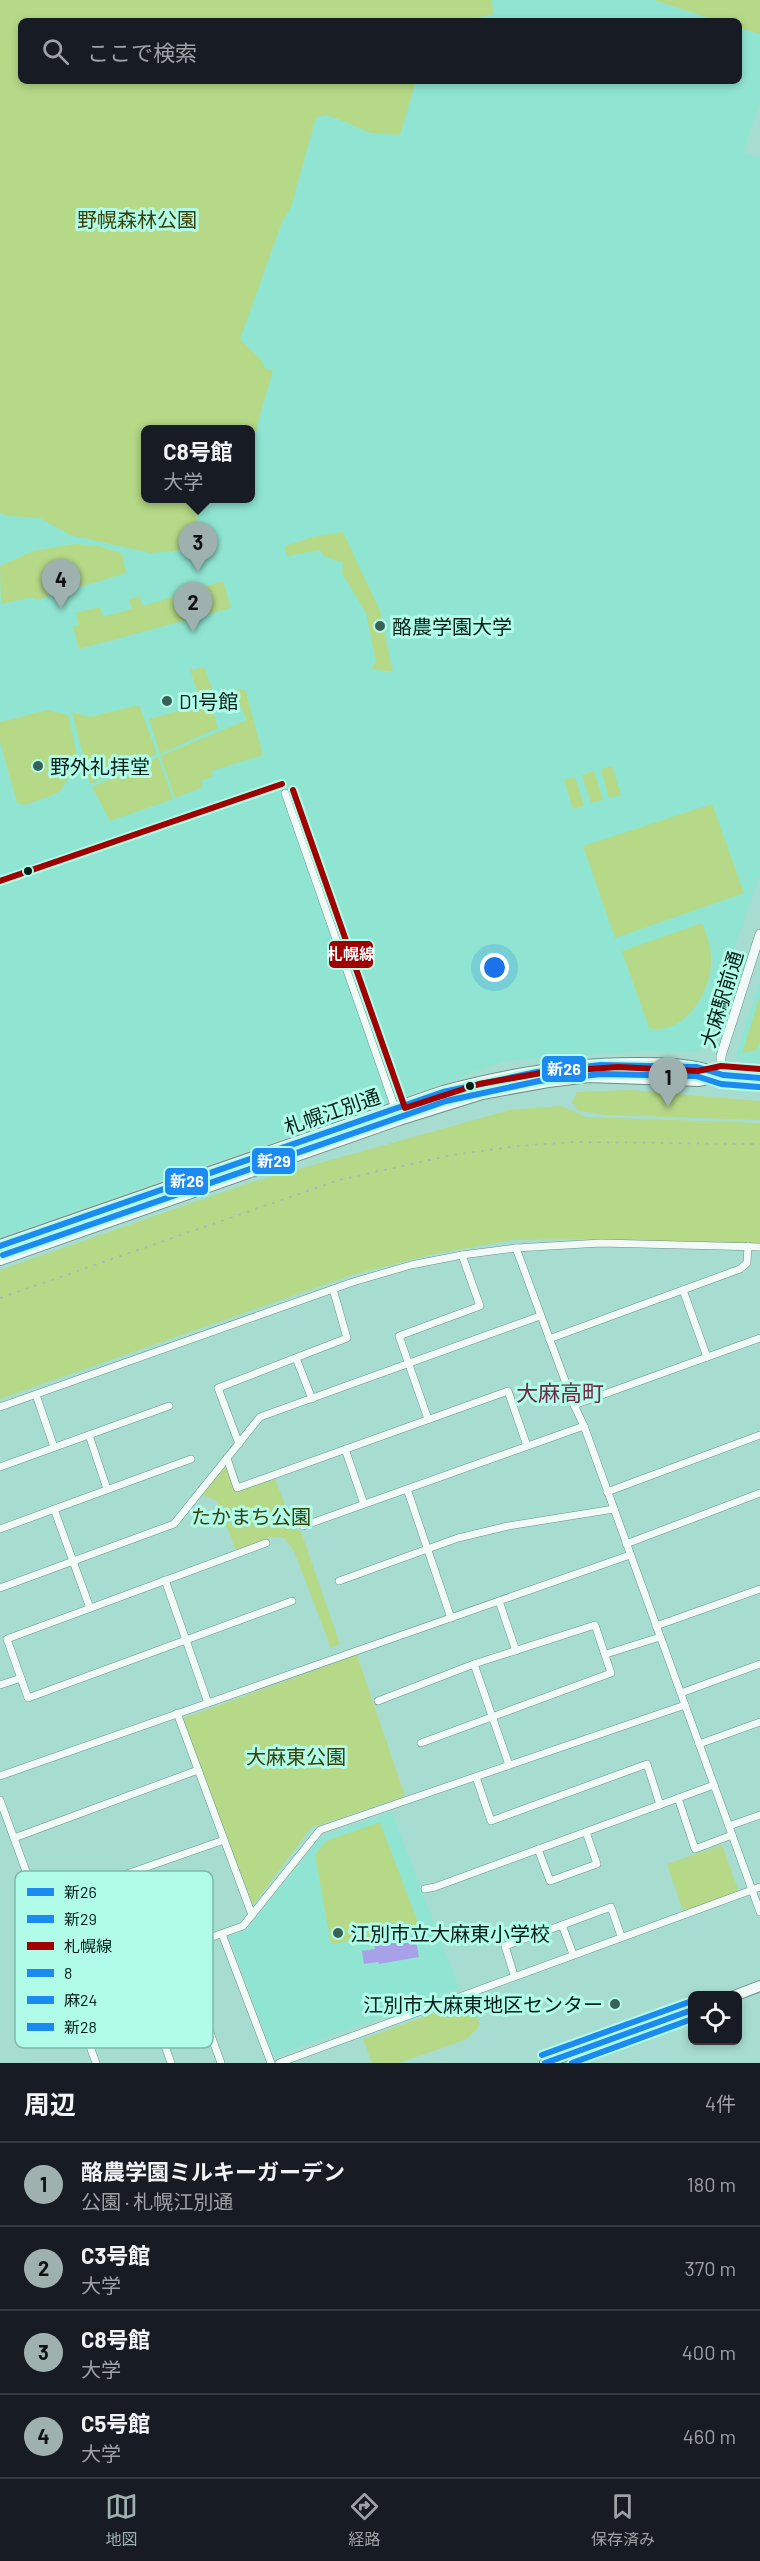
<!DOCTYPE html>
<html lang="ja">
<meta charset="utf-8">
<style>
body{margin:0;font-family:Barlow,"Noto Sans JP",sans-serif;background:#20242c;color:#f1f3f6}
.controls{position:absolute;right:18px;bottom:18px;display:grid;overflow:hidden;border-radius:9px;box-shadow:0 3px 9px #0003}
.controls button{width:54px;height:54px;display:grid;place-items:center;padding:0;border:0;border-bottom:2px solid #363941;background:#171b24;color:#f1f3f6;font:30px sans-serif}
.you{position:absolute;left:495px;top:968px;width:21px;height:21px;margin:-15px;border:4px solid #fff;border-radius:50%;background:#1a73e8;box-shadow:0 0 0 9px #1a73e833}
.badge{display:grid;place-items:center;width:39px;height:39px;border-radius:50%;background:#9fb1af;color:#111;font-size:20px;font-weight:700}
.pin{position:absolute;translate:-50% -50px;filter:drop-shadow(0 2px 3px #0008)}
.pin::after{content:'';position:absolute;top:32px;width:21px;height:18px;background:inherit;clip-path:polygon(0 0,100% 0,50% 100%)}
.popup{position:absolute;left:141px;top:425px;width:114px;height:78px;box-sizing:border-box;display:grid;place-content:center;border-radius:9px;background:#171b24;filter:drop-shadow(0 2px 4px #0005);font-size:20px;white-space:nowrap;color:#9ea1a6}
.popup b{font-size:22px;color:#f1f3f6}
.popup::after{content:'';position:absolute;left:50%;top:100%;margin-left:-12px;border:12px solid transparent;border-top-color:#171b24}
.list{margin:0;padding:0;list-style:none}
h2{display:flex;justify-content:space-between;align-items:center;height:78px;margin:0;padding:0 24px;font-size:26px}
h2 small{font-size:20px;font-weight:400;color:#9ea1a6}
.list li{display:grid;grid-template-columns:39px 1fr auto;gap:18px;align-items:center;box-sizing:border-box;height:84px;padding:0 24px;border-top:2px solid #363941}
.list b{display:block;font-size:22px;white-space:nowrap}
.list p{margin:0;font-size:20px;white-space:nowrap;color:#9ea1a6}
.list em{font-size:20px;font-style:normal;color:#9ea1a6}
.icon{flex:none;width:33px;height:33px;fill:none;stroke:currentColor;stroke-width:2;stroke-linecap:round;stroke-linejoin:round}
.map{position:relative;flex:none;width:760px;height:2063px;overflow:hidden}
.search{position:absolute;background:#171b24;box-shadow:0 3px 9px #0003;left:18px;right:18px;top:18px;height:66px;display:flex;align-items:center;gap:15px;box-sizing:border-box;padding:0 21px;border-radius:9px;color:#9ea1a6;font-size:22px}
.sheet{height:414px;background:#171b24}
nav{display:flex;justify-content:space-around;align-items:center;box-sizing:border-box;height:84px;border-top:2px solid #363941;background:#171b24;font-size:16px;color:#9ea1a6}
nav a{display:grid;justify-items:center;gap:3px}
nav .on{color:#9fb1af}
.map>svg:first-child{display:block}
</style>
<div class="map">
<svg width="760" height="2063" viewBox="0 0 760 2063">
<rect width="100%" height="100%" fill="#a7ddd0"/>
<g fill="#90e5d2">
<polygon points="316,0 654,0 719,21 309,21"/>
<polygon points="739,28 760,34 760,104 743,152 760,158 760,875 699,1052 645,1051 505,1061 0,1237 0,487 154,527 162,499 250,498 250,430 180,429 288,81 739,81"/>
<polygon points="760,981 760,1062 742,1061 736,1055"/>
<polygon points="392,1812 459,1988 275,2056 272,2054 229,1936 246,1930 321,1837"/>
</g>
<g fill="#b5d987">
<polygon points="0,0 492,0 493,14 464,21 21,21 21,81 416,81 400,135 371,133 328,115 316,117 291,207 282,222 240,339 261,360 265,368 273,371 259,418 251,460 250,430 146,430 146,498 215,499 198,509 193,549 151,553 70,535 40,518 9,516 0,513"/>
<polygon points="654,0 760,0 760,34 739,28 739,21 719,21"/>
<polygon points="343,532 380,611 393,672 371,669 376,662 366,613 342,573 343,563 324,556 320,550 287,556 285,546 316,536"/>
<polygon points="75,544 98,546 122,553 126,573 36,600 33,597 1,604 0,566 33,551"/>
<polygon points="223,581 231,608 79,649 73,627 79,625 76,613 100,607 103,617 132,609 129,599 139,596 143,606"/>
<polygon points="204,667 214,694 245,689 263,755 211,771 213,776 201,781 203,787 175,798 160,756 247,720 236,696 202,705 190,670"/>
<polygon points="196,694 201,707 211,705 218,728 160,754 149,719 193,707 191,696"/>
<polygon points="139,705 157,754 90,784 72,712 90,717"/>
<polygon points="48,710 68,715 79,764 58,793 26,805 17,803 0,742 0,722"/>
<polygon points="158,757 173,799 110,821 92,787"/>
<polygon points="612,766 621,795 609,798 601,769"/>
<polygon points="594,771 603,800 591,803 582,775"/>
<polygon points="575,777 584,806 573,809 564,780"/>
<polygon points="712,804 744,893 615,938 583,846"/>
<path d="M702 923C708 937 712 950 711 965 709 995 683 1036 649 1028L622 951Z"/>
<polygon points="760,996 760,1042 757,1050 742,1053"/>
<polygon points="631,1090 760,1101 760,1120 606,1115 579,1111 572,1103 577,1092"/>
<polygon points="561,1106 586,1117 760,1123 760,1250 590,1239 513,1240 434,1254 352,1275 0,1399 0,1270 252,1182 510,1110"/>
<polygon points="224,1468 228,1469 236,1492 275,1479 290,1517 287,1523 301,1532 340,1644 331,1648 294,1551 284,1538 271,1537 236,1550 216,1500 201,1495"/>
<polygon points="357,1655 405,1796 311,1828 253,1905 181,1719"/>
<polygon points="380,1822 421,1931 331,1944 315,1855 326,1841"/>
<polygon points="722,1845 739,1892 683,1911 667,1864"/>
<polygon points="470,2000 480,2025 467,2039 399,2063 372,2063 363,2039"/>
</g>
<polygon fill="#a9a0ea" points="415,1936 419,1957 379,1964 378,1962 364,1964 362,1951 375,1949 374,1943"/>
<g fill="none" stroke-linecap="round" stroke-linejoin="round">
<defs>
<g id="minor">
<polyline points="285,793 396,1111"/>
<polyline points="516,1248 574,1405 584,1426 760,1912"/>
<polyline points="683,1290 707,1357"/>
<polyline points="549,1339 740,1269 747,1263 748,1246"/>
<polyline points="296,1358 312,1399"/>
<polyline points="36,1395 54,1447"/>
<polyline points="574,1405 760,1338"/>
<polyline points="0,1407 353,1282 411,1265 462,1255 516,1248 601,1243 760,1247"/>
<polyline points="428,1419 399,1336 480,1306 462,1255"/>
<polyline points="89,1435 107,1489"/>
<polyline points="239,1444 218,1388 347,1338 333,1289"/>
<polyline points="345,1449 364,1504"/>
<polyline points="227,1458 237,1488 508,1391 527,1446"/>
<polyline points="0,1467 169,1406"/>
<polyline points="407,1489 451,1618"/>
<polyline points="607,1492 760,1435"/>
<polyline points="54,1509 90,1608"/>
<polyline points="303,1526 584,1426"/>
<polyline points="0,1529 191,1459"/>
<polyline points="266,1543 7,1639 28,1698 292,1601"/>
<polyline points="626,1544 760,1493"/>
<polyline points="165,1580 208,1703"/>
<polyline points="339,1581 458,1538 508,1526 614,1509"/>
<polyline points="0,1588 174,1524 260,1417 540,1316"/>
<polyline points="499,1601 516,1651"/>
<polyline points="656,1626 760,1589"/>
<polyline points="606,1654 660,1637"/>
<polyline points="474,1664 509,1765"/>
<polyline points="0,1685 21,1678"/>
<polyline points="681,1693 760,1664"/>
<polyline points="378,1701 474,1664 595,1625 611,1673 421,1743"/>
<polyline points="177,1713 252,1915"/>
<polyline points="699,1744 760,1722"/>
<polyline points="0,1776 630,1555"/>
<polyline points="476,1777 491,1821 647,1764 660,1805"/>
<polyline points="678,1798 695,1849 732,1835"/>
<polyline points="0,1800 96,2063"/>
<polyline points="729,1826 760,1815"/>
<polyline points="14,1838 198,1770"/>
<polyline points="538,1849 550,1881 597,1864 586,1832"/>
<polyline points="96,1885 111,1925 187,1898 202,1941"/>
<polyline points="425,1889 435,1887 714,1785"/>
<polyline points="38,1905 224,1840"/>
<polyline points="562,1925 573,1954"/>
<polyline points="222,1934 271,2063"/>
<polyline points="180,1949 221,2063"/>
<polyline points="136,1964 171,2063"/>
<polyline points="514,1975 505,1946 611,1907 621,1936"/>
<polyline points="69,1988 243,1926 320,1830 685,1705"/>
<polyline points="279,2063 760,1887"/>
</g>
<polyline id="tertiary" points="721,1075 721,1056 760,934"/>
<g id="secondary">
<polyline points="734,1996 760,1986"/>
<polyline points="545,2063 692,2010"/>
</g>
<g id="trunk">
<path d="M0 1246 443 1092C506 1075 569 1064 635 1064 664 1064 694 1064 721 1075"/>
<polyline points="0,1259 399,1119 482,1093 548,1081 589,1076 699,1080 721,1075 760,1078"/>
</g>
</defs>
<use href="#minor" stroke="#699087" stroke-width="8"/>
<use href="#tertiary" stroke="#699087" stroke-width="10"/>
<use href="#secondary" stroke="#699087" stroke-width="12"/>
<use href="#trunk" stroke="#699087" stroke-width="14"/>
<use href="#minor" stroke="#f2faf8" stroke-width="7"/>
<use href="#tertiary" stroke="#f2faf8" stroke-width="9"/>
<use href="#secondary" stroke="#f2faf8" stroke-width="10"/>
<use href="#trunk" stroke="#f2faf8" stroke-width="12"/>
<polyline stroke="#acbab6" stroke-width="2" stroke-dasharray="3 6" stroke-linecap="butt" points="0,1298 339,1180 452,1155 519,1146 574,1142 760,1144"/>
<defs>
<polyline id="bus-1" points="0,1246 443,1092 537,1072 601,1065 697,1067 723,1075 760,1078"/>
<polyline id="bus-2" points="3,1255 446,1101 539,1081 601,1074 696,1076 721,1084 759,1087"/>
<g id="bus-3">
<polyline points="293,790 405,1108 479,1084 547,1072 618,1067 698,1071 721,1066 760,1069"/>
<polyline points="0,881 282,784"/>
</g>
<polyline id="bus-4" points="545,2063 692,2010"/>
<polyline id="bus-5" points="572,2063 692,2019"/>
<polyline id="bus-6" points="542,2055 689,2002"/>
</defs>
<use href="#bus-1" stroke="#b1fce9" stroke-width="10"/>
<use href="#bus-2" stroke="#b1fce9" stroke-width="10"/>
<use href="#bus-3" stroke="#b1fce9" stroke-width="10"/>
<use href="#bus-4" stroke="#b1fce9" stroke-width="10"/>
<use href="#bus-5" stroke="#b1fce9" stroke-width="10"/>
<use href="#bus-6" stroke="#b1fce9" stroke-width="10"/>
<use href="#bus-1" stroke="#1c8af3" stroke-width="6"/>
<use href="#bus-2" stroke="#1c8af3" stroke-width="6"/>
<use href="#bus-3" stroke="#a00000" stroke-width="6"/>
<use href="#bus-4" stroke="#1c8af3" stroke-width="6"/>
<use href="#bus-5" stroke="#1c8af3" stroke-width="6"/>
<use href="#bus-6" stroke="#1c8af3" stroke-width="6"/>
</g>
<g fill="#3a6158" stroke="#b1fce9" stroke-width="2">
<circle cx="380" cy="626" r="6"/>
<circle cx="167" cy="701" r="6"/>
<circle cx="38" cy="766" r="6"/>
<circle cx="338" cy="1933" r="6"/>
<circle cx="615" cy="2004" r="6"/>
</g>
<g fill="#001e18" stroke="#b1fce9" stroke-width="2">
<circle cx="28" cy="871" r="5"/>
<circle cx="470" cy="1086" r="5"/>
</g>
<g text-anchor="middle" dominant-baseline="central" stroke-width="6" stroke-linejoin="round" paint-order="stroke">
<g font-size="20" fill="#394007" stroke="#b1fce9">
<text x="137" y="219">野幌森林公園</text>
<text x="251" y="1516">たかまち公園</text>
<text x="296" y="1756">大麻東公園</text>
</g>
<g font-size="20" fill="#001e18" stroke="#b1fce9" text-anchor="start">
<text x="392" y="626">酪農学園大学</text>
<text x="179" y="701">D1号館</text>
<text x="50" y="766">野外礼拝堂</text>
<text x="350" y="1933">江別市立大麻東小学校</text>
<text x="603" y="2004" text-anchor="end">江別市大麻東地区センター</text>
</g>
<g font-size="20" fill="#001e18" stroke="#b1fce9">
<text transform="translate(721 999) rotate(-73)">大麻駅前通</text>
<text transform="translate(332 1111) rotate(-19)">札幌江別通</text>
</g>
<g font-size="22" fill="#6d2a45" stroke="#b1fce9">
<text x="560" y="1392">大麻高町</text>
</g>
</g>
<rect x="15" y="1871" width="198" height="177" rx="9" fill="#b1fce9" stroke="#7cb9aa" stroke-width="1.5"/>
<rect x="27" y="1888" width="27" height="8" fill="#1c8af3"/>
<rect x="27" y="1915" width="27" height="8" fill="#1c8af3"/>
<rect x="27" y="1942" width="27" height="8" fill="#a00000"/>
<rect x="27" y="1969" width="27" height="8" fill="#1c8af3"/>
<rect x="27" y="1996" width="27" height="8" fill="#1c8af3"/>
<rect x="27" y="2023" width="27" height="8" fill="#1c8af3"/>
<g font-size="16" fill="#001e18">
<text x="64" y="1898">新26</text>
<text x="64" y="1925">新29</text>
<text x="64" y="1952">札幌線</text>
<text x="64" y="1979">8</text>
<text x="64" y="2006">麻24</text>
<text x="64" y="2033">新28</text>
</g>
<g stroke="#b1fce9" stroke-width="2">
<rect x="328" y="940" width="46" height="29" rx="6" fill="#a00000"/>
<rect x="541" y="1055" width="46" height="28" rx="6" fill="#1c8af3"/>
<rect x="251" y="1147" width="45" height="28" rx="6" fill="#1c8af3"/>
<rect x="164" y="1167" width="45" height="29" rx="6" fill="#1c8af3"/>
</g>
<g font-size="16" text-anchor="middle" font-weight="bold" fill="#fff">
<text x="351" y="960">札幌線</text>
<text x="564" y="1075">新26</text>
<text x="274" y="1167">新29</text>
<text x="187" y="1187">新26</text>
</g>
</svg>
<div class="controls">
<button><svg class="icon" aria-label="locate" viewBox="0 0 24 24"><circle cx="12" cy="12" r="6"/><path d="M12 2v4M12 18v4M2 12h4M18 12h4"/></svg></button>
</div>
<div class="you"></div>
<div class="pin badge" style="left:668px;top:1107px">1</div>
<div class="pin badge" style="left:193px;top:632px">2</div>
<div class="pin badge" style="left:198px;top:572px">3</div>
<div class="popup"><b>C8号館</b>大学</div>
<div class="pin badge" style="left:61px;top:609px">4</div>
<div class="search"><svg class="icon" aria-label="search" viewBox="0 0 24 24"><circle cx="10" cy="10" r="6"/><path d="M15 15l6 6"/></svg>ここで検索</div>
</div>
<section class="sheet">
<h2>周辺<small>4件</small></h2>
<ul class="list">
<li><span class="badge">1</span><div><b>酪農学園ミルキーガーデン</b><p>公園 · 札幌江別通</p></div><em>180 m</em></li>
<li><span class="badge">2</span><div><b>C3号館</b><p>大学</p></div><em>370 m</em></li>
<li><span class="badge">3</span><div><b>C8号館</b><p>大学</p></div><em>400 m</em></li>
<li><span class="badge">4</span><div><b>C5号館</b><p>大学</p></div><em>460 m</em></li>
</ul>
</section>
<nav>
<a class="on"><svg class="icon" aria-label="map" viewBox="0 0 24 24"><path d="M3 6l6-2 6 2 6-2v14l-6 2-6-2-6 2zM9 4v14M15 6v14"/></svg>地図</a>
<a><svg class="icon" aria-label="directions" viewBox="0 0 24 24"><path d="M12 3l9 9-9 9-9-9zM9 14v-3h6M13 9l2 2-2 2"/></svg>経路</a>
<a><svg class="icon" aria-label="saved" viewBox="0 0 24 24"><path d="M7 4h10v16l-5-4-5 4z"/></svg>保存済み</a>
</nav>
